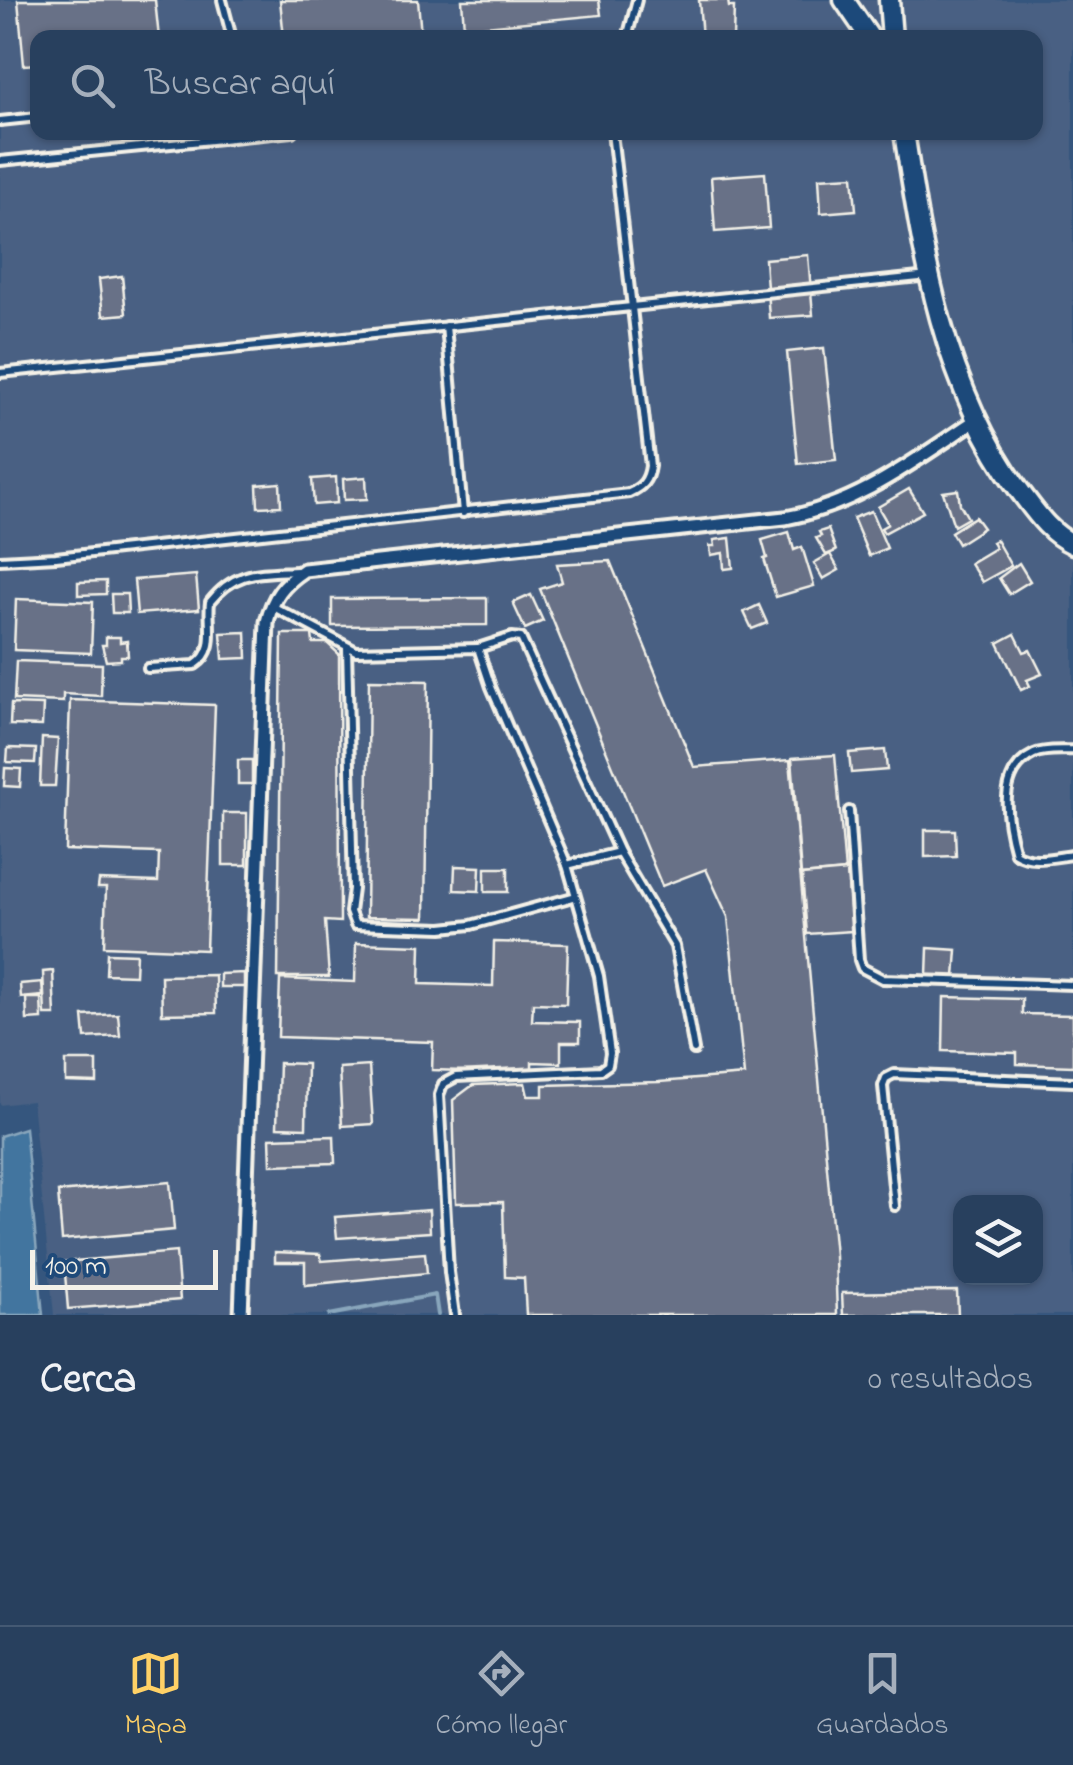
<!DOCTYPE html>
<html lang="es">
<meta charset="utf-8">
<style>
body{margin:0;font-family:"Indie Flower",sans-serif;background:#304764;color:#f1f3f6}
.controls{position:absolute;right:30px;bottom:30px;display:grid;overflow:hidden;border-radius:20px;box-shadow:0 2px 8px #0004}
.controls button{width:90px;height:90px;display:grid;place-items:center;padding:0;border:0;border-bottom:2px solid #445973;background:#28405e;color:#f1f3f6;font:50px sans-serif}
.scale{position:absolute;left:30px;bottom:25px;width:188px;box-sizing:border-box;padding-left:10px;border:5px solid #f4f1e8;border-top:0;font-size:28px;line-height:35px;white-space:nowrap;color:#f4f1e8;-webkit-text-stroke:8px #1f4a7a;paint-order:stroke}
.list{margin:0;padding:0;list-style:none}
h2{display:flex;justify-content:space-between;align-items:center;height:130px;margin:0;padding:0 40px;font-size:42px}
h2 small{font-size:32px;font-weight:400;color:#a5afbc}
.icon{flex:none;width:55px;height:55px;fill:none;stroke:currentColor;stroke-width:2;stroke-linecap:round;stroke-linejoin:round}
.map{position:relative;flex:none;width:1073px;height:1315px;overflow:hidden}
.search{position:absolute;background:#28405e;box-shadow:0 2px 8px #0004;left:30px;right:30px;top:30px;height:110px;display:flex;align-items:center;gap:25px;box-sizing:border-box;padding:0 35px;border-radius:20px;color:#a5afbc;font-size:38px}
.sheet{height:310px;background:#28405e}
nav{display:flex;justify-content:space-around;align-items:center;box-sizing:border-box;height:140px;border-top:2px solid #445973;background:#28405e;font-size:28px;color:#a5afbc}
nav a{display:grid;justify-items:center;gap:5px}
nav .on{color:#ffd166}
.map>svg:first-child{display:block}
</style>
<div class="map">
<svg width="1073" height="1315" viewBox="0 0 1073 1315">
<rect width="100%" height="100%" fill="#35567e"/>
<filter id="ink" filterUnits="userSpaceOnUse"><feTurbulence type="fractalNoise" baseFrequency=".01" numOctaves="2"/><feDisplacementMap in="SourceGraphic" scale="20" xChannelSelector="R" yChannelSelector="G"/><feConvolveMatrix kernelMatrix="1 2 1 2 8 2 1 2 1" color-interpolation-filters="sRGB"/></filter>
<g filter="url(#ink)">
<path fill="#486183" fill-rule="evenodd" d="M0 0H1073V1315H54L32 1101 0 1105ZM38 38H1036V132H38ZM960 1202H1036V1278H960Z"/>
<polygon fill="#42749f" stroke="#89a6bc" stroke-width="2.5" points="25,1128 43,1315 0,1315 0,1136"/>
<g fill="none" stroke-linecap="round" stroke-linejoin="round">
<polyline stroke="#89a6bc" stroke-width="4" points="329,1315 435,1295 438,1315"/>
</g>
<g fill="#677187" stroke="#f4f1e8" stroke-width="2.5">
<polygon points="18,0 155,0 159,38 38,38 38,64 24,65"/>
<polygon points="280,0 418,0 421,35 284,38"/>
<polygon points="462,0 599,0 601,15 464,28"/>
<polygon points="699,0 728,0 729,7 734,7 733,38 702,38"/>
<polygon points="765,173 769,228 715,232 711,177"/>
<polygon points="853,176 856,210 821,213 819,178"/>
<polygon points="808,255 813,315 769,318 765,259"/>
<polygon points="122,276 126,314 103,316 99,279"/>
<polygon points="824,348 836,460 798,464 787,352"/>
<polygon points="336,477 337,503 314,505 312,479"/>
<polygon points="366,477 367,499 344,500 343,479"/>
<polygon points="280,483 281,506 258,507 257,485"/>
<polygon points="909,489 923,512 884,533 881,528 888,524 878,507"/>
<polygon points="958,490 960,504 968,518 954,526 943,492"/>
<polygon points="871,511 887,548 869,556 853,518"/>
<polygon points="975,517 983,528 958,544 951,532"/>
<polygon points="828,529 836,551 826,555 816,538 821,536 819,532"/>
<polygon points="789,532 794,550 802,547 814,586 776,597 764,559 767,558 762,540"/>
<polygon points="730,538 733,568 724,569 723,553 711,555 710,546 715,546 714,540"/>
<polygon points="996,540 1011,566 982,582 970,563 995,548 992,542"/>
<polygon points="830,554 839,570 823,579 814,563"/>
<polygon points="610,561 694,767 790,760 835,1256 837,1315 526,1315 524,1278 505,1277 503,1202 456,1203 453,1100 473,1085 525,1083 528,1096 543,1096 543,1085 659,1082 744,1075 728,917 706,869 662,886 540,589 562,582 557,564"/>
<polygon points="1019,563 1030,581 1009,594 999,578"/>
<polygon points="196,575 199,609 137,614 134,580"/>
<polygon points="106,581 106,594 78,595 78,582"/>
<polygon points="111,594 127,594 128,613 112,613"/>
<polygon points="531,595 543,621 525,629 513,603"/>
<polygon points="487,598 487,625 332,626 332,599"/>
<polygon points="16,599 93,602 91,653 14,650"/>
<polygon points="759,605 767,623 752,629 744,612"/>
<polygon points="246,632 247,658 223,659 221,633"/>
<polygon points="282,634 312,634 313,643 327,643 339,654 340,922 325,921 329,977 278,977"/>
<polygon points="1015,634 1024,652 1030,650 1042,674 1027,680 1030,686 1021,690 998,643"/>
<polygon points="106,637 120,637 120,642 127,641 128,656 121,656 121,660 106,661 102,645 106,645"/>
<polygon points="16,661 102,664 101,696 63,694 63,702 14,700"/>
<polygon points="369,680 428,681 425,918 366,917"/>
<polygon points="70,700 215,705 206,950 104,946 106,888 98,888 99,880 158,882 159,853 65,850"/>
<polygon points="11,704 43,705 42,726 10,725"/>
<polygon points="42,738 58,739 55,786 40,786"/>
<polygon points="8,748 36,749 35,763 7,762"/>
<polygon points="885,750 887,770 851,773 849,753"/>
<polygon points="835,755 845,871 801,875 792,758"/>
<rect x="238" y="760" width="14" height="24"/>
<polygon points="5,768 21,769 20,787 4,786"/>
<rect x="223" y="813" width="24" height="52"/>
<polygon points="925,830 955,830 956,856 925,857"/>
<polygon points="455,866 480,867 479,891 454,890"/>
<rect x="485" y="868" width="23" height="24"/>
<polygon points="847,871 852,931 807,934 802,875"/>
<polygon points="494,942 568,944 566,1004 533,1003 532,1021 580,1022 580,1042 561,1042 561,1063 532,1062 532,1073 432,1070 433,1042 278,1037 280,979 355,982 356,943 421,945 420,984 493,986"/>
<polygon points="928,948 957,950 955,977 927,975"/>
<polygon points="107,953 136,954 135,975 106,974"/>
<polygon points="53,971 55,1015 45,1015 43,972"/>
<polygon points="244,973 244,987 220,987 220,974"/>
<polygon points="215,975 216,1013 162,1014 161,976"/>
<polygon points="42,982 43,996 21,998 20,984"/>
<polygon points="944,997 1022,999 1022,1014 1073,1015 1073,1066 1017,1064 1017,1053 943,1051"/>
<polygon points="26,998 41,998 42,1019 27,1020"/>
<polygon points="118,1014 120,1036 85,1038 83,1016"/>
<polygon points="66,1061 97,1061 97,1083 66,1082"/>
<polygon points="279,1063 307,1064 306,1128 277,1127"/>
<polygon points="369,1066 373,1124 342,1126 339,1068"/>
<polygon points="334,1136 335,1163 271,1165 270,1138"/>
<polygon points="170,1182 174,1230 62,1240 58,1192"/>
<polygon points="429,1210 430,1232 337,1238 335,1217"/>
<polygon points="176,1252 180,1300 68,1309 64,1262"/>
<polygon points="275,1252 320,1254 322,1261 425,1253 427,1273 305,1285 305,1262 275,1262"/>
<polygon points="957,1291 958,1315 843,1315 842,1293"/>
</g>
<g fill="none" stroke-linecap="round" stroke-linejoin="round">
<defs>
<g id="lane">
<polyline points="222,0 232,38"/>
<polyline points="627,38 637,0"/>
<polyline points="0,121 38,117"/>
<polyline points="0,161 292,132"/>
<polyline points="446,326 463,513"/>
<polyline points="0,373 929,276"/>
<path d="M0 560 56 557 629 493C642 487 648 481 650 466L612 132"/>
<polyline points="272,606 356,651 478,648 491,687 567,865 599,976 610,1053 608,1065 601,1070 456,1077 443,1084 439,1095 449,1272 455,1315"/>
<polyline points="347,648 353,889 350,912 355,925 442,928 471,925 573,897"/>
<polyline points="478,648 512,637 521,638 619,852 675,946 694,1050"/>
<path d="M148 668 195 665C218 650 207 625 210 602 235 570 259 573 297 571"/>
<path d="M1073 750C1061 751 1045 749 1034 754 996 772 1006 821 1015 853 1032 864 1054 857 1073 855"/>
<polyline points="849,811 859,960 862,968 883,979 1073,985"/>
<polyline points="567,865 619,852"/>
<polyline points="895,1206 883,1086 886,1078 894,1074 1073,1082"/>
</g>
<path id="street" d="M241 1315 267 622C273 597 283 584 304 570L785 518C858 505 915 460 976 420"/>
<g id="secondary">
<polyline points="844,0 870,38"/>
<polyline points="889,0 892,38"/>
<path d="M904 132C923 256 943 387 1019 490 1035 511 1049 533 1073 544"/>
</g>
</defs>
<use href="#lane" stroke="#f4f1e8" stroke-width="14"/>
<use href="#street" stroke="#f4f1e8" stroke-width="19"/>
<use href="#secondary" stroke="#f4f1e8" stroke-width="25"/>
<use href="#lane" stroke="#1f4a7a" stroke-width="6"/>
<use href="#street" stroke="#1f4a7a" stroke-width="11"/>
<use href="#secondary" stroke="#1f4a7a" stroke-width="18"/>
</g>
</g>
</svg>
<div class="controls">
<button><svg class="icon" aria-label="layers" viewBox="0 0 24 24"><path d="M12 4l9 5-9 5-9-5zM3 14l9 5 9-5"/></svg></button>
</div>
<div class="scale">100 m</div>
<div class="search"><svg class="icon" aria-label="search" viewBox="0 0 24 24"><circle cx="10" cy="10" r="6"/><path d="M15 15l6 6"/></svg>Buscar aquí</div>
</div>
<section class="sheet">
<h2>Cerca<small>0 resultados</small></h2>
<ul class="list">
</ul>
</section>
<nav>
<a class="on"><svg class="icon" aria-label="map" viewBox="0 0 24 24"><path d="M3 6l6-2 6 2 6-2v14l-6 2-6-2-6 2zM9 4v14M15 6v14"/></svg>Mapa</a>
<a><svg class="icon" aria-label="directions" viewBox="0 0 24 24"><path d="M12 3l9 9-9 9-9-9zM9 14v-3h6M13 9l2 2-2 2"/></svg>Cómo llegar</a>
<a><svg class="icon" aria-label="saved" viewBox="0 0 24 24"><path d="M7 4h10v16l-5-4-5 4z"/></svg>Guardados</a>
</nav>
